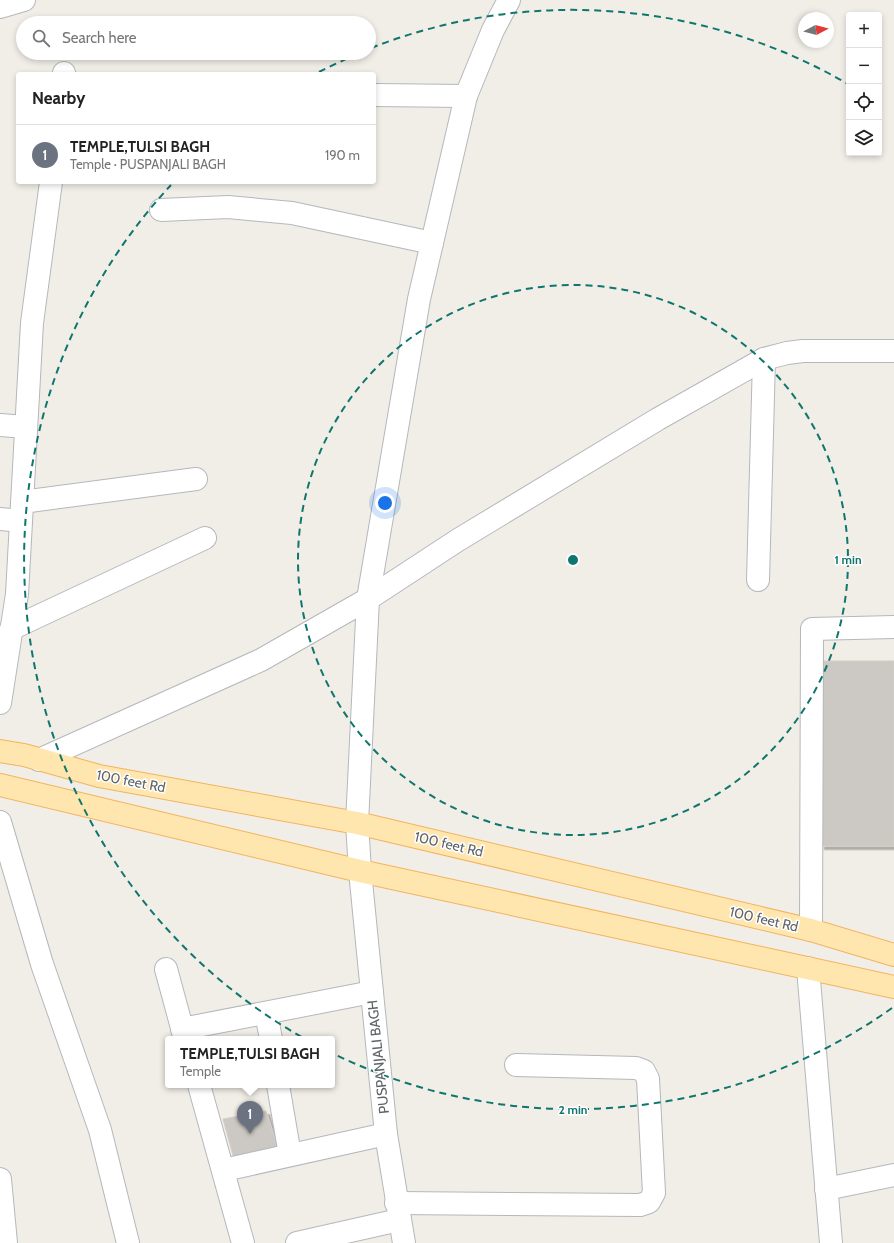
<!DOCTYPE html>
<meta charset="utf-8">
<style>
body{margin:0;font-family:Cabin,sans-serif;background:#f6f6f6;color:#222}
.controls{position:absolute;right:12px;top:12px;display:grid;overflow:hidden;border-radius:4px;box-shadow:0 2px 6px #0003}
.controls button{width:36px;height:36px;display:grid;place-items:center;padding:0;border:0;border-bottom:1px solid #e0e0e0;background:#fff;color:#222;font:20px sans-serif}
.compass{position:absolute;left:798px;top:12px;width:36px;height:36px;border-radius:50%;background:#fff;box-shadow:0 2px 6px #0003;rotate:83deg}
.you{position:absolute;left:385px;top:503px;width:14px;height:14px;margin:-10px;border:3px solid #fff;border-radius:50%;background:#1a73e8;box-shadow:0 0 0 6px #1a73e833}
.badge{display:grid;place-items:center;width:26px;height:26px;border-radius:50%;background:#eb333f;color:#fff;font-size:13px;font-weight:700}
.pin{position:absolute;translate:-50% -33px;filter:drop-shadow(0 1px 2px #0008)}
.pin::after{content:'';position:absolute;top:21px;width:14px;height:12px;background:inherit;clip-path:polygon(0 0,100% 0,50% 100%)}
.popup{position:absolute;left:165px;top:1036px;width:170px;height:52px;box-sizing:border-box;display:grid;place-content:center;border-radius:4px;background:#fff;filter:drop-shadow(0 1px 3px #0005);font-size:13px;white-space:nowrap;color:#767676}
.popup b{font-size:15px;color:#222}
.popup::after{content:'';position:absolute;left:50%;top:100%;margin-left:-8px;border:8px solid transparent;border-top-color:#fff}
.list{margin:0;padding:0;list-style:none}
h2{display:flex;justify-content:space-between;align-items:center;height:52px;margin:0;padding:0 16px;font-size:17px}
h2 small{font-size:13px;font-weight:400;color:#767676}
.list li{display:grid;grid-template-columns:26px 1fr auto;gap:12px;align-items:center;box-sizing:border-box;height:60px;padding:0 16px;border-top:1px solid #e0e0e0}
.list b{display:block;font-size:15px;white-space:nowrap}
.list p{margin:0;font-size:13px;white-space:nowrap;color:#767676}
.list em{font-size:13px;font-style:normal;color:#767676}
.icon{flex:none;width:22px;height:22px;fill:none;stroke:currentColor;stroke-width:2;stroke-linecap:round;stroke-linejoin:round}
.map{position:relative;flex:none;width:894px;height:1243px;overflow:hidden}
.search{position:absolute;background:#fff;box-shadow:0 2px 6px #0003;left:16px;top:16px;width:360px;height:44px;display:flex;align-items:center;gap:10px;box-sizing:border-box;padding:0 14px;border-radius:22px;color:#767676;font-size:15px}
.panel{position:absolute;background:#fff;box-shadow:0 2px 6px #0003;left:16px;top:72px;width:360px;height:112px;border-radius:4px}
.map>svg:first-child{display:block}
</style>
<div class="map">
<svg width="894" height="1243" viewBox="0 0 894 1243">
<defs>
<filter id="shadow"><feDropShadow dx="3.5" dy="3.5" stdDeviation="0" flood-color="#0004"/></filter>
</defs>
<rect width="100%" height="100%" fill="#f1ede7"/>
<g fill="#ccc8c3" stroke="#d6cec5" filter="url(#shadow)">
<rect x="821" y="661" width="73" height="185"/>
<polygon points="266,1111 278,1149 234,1159 223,1119"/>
</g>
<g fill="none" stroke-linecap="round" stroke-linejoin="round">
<defs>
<g id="minor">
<polyline points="0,7 24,0"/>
<polyline points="64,74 64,73"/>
<polyline points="374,95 466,96"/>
<polyline points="161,210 228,207 292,213 432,243"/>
<polyline points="0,425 26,427"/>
<polyline points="22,502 196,479"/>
<polyline points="0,519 21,521"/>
<polyline points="758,580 764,359"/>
<polyline points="11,629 205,538"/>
<polyline points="0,703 17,594 32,323 51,182"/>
<polyline points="39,760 261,660 368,599 458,540 658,419 764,359 787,353 803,351 894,351"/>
<polyline points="0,822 42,964 100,1130 128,1243"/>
<polyline points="811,930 812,629 894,627"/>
<polyline points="808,968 831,1243"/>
<polyline points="166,969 185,1039"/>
<polyline points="266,1013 271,1039"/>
<polyline points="182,1029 372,992"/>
<polyline points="199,1085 243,1243"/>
<polyline points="278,1085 290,1155"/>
<polyline points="224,1170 386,1134"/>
<polyline points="0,1179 6,1243"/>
<polyline points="826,1189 894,1175"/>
<polyline points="396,1203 640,1205 649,1202 654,1193 648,1079 644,1071 636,1068 516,1065"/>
<polyline points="297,1243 399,1220"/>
<polyline points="404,1243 386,1134 360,871 357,823 368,599 419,299 466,96 493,30 509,0"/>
</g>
<g id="major">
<polyline points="0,751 24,755 99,776 357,823 811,930 894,955"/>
<polyline points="0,785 360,871 894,987"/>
</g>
</defs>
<use href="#minor" stroke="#b4b8bc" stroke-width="24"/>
<use href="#major" stroke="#f3b45e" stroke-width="24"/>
<use href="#minor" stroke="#fff" stroke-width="22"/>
<use href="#major" stroke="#ffe6ae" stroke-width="22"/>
</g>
<g fill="none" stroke="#0f766e" stroke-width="2" stroke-dasharray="7 5">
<circle cx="573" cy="560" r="275"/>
<path d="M892 1008A550 550 0 0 1 171 185M319 72A550 550 0 0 1 358 54M371 48A550 550 0 0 1 848 84"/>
</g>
<g text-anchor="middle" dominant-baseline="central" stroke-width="3" stroke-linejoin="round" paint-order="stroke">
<g font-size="14" fill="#5e6468" stroke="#fff">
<text transform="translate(131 781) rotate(11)">100 feet Rd</text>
<text transform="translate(449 844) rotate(13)">100 feet Rd</text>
<text transform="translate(764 919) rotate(13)">100 feet Rd</text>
<text transform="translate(378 1057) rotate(-96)">PUSPANJALI BAGH</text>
</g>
</g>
<circle cx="573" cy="560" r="6" fill="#0f766e" stroke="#fff" stroke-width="2"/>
<g font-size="12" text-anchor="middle" font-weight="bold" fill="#0f766e" stroke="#fff" stroke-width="3" stroke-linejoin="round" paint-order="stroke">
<text x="848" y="564">1 min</text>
<text x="573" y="1114">2 min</text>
</g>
</svg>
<div class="controls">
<button>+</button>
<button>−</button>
<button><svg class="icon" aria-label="locate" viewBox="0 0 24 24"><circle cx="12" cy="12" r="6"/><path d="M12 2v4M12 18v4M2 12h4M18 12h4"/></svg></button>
<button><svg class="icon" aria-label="layers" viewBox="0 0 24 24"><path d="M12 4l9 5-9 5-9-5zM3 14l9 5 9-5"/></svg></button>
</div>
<svg class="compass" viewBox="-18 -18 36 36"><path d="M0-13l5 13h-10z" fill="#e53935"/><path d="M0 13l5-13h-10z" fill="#767676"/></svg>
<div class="you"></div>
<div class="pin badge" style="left:250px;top:1134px;background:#6b7280">1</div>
<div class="popup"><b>TEMPLE,TULSI BAGH</b>Temple</div>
<div class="search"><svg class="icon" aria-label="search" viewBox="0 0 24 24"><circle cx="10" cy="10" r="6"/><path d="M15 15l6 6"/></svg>Search here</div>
<section class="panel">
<h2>Nearby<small></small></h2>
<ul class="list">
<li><span class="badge" style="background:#6b7280">1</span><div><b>TEMPLE,TULSI BAGH</b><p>Temple · PUSPANJALI BAGH</p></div><em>190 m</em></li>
</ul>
</section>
</div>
